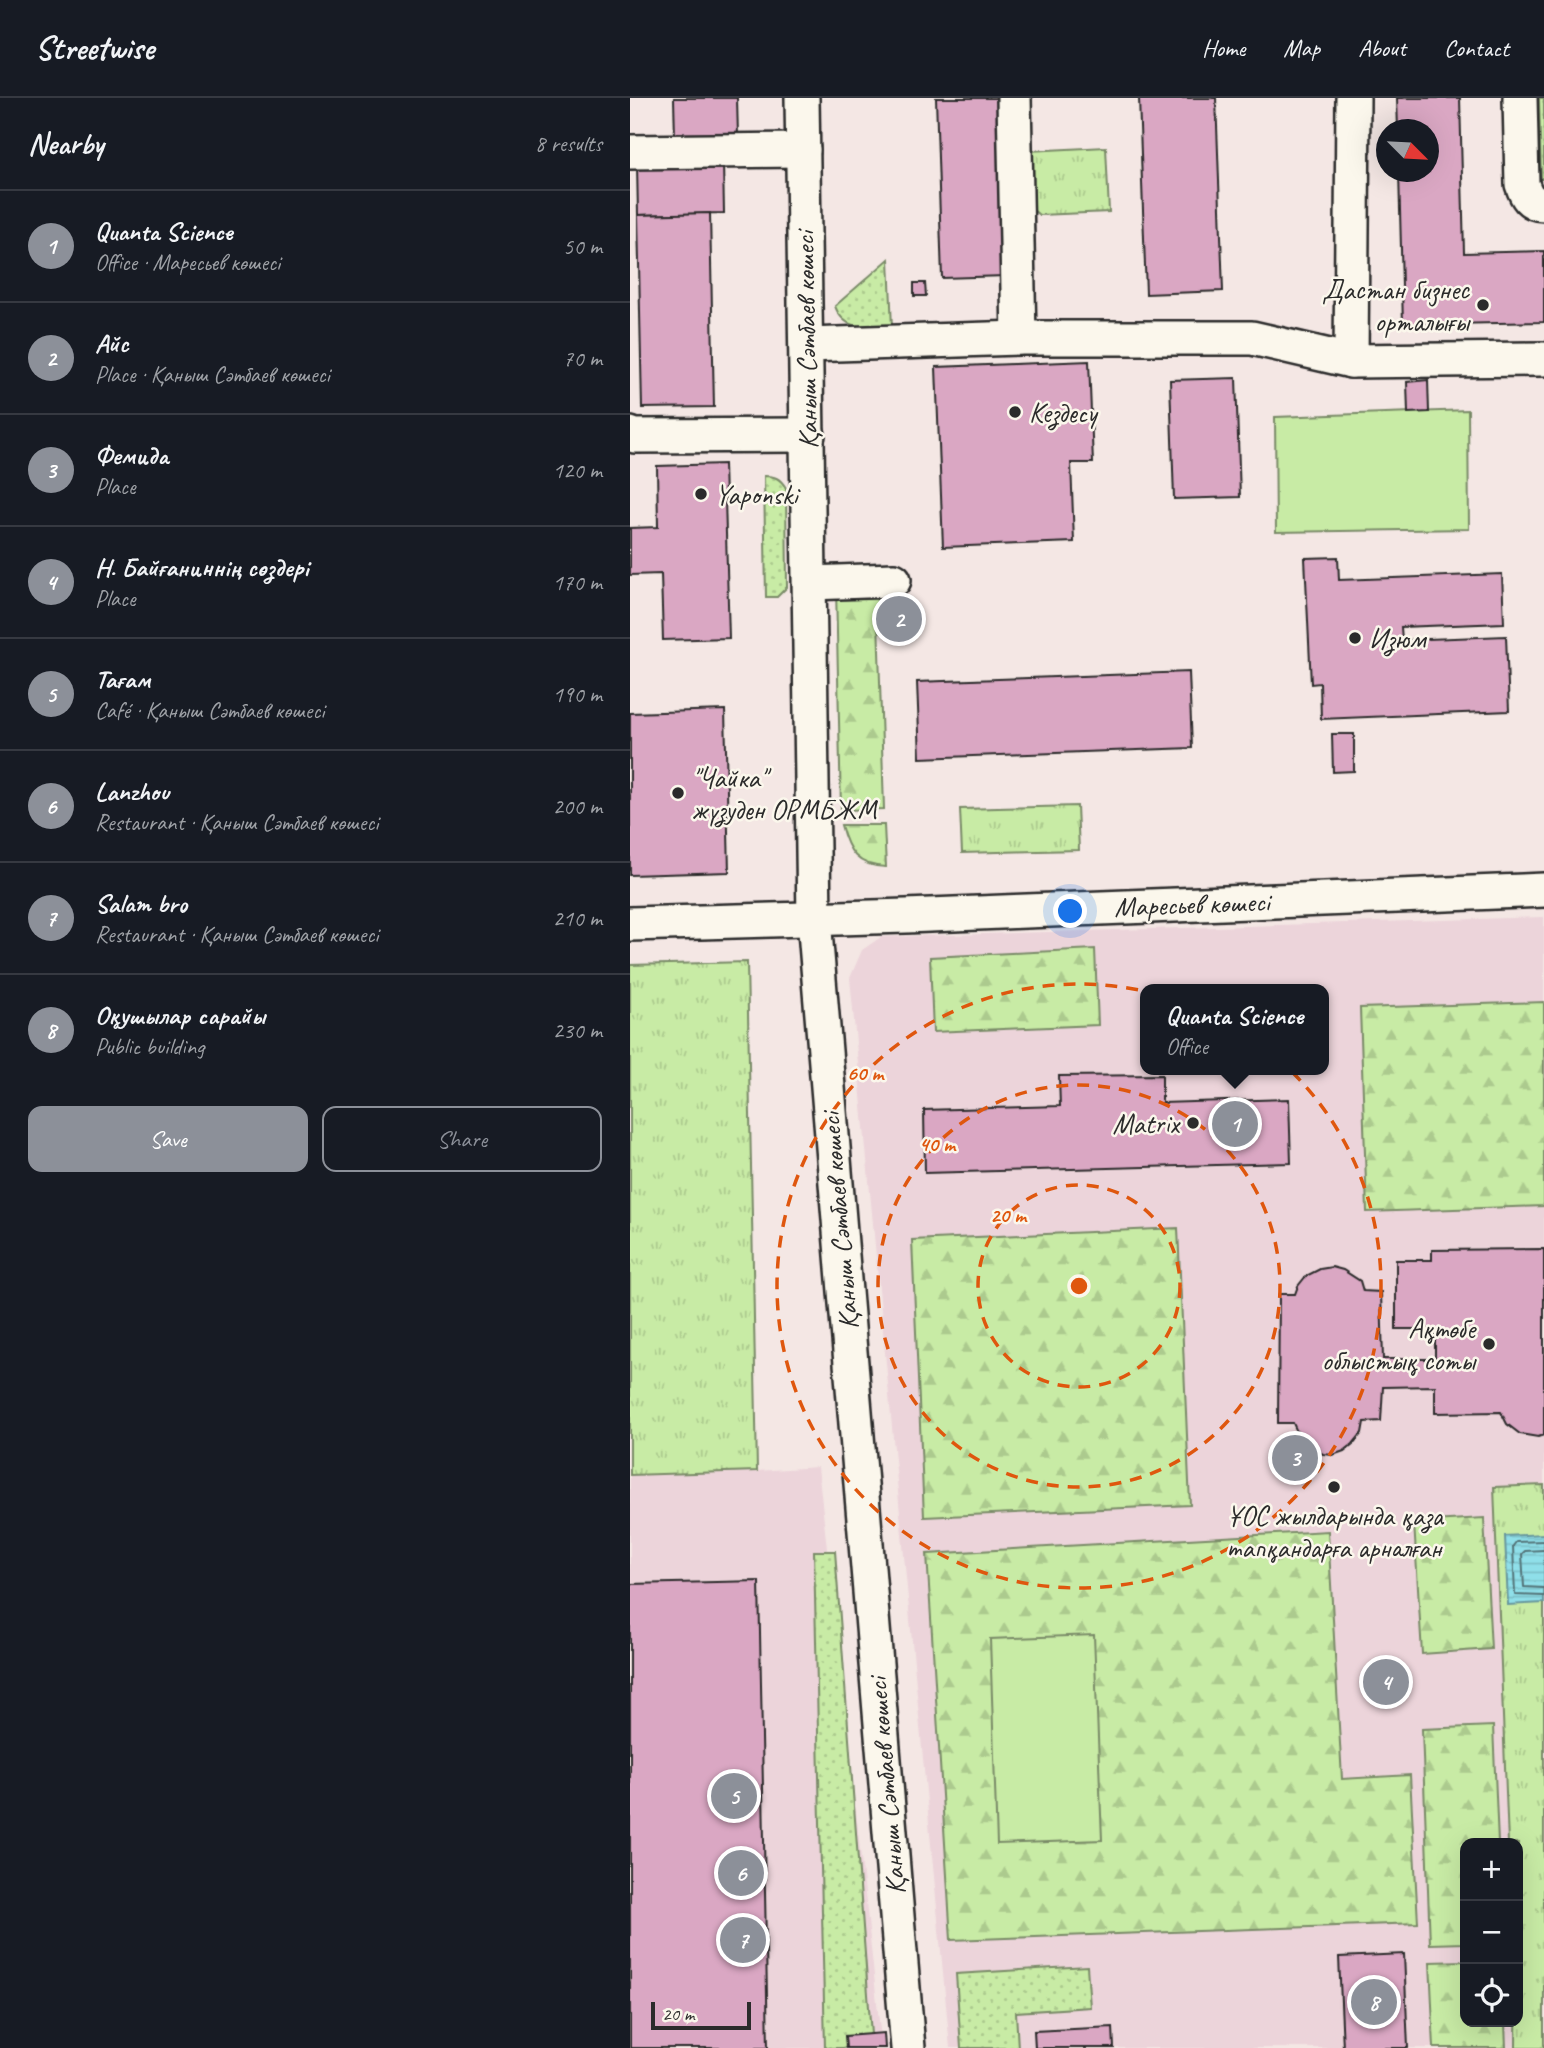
<!DOCTYPE html>
<meta charset="utf-8">
<style>
body{margin:0;font-family:Caveat,sans-serif;background:#20242c;color:#f1f3f6}
.controls{position:absolute;right:21px;bottom:21px;display:grid;overflow:hidden;border-radius:14px;box-shadow:0 7px 28px #0002}
.controls button{width:63px;height:63px;display:grid;place-items:center;padding:0;border:0;border-bottom:2px solid #363941;background:#171b24;color:#f1f3f6;font:35px sans-serif}
.compass{position:absolute;left:746px;top:21px;width:63px;height:63px;border-radius:50%;background:#171b24;box-shadow:0 7px 28px #0002;rotate:114deg}
.scale{position:absolute;left:21px;bottom:18px;width:100px;box-sizing:border-box;padding-left:7px;border:4px solid #2b2b2b;border-top:0;font-size:19px;line-height:24px;white-space:nowrap;color:#2b2b2b;-webkit-text-stroke:5px #fbf7ec;paint-order:stroke}
.you{position:absolute;left:441px;top:814px;width:24px;height:24px;margin:-18px;border:5px solid #fff;border-radius:50%;background:#1a73e8;box-shadow:0 0 0 10px #1a73e833}
.badge{display:grid;place-items:center;width:46px;height:46px;border-radius:50%;background:#8c9099;color:#fff;font-size:23px;font-weight:700}
.pin{position:absolute;translate:-50% -50%;border:4px solid #fff;box-shadow:0 2px 7px #0006}
.popup{position:absolute;left:510px;top:886px;width:189px;height:91px;box-sizing:border-box;display:grid;place-content:center;border-radius:14px;background:#171b24;filter:drop-shadow(0 2px 5px #0005);font-size:23px;white-space:nowrap;color:#9ea1a6}
.popup b{font-size:26px;color:#f1f3f6}
.popup::after{content:'';position:absolute;left:50%;top:100%;margin-left:-14px;border:14px solid transparent;border-top-color:#171b24}
.list{margin:0;padding:0;list-style:none}
h2{display:flex;justify-content:space-between;align-items:center;height:91px;margin:0;padding:0 28px;font-size:30px}
h2 small{font-size:23px;font-weight:400;color:#9ea1a6}
.list li{display:grid;grid-template-columns:46px 1fr auto;gap:21px;align-items:center;box-sizing:border-box;height:112px;padding:0 28px;border-top:2px solid #363941}
.list b{display:block;font-size:26px;white-space:nowrap}
.list p{margin:0;font-size:23px;white-space:nowrap;color:#9ea1a6}
.list em{font-size:23px;font-style:normal;color:#9ea1a6}
.actions{display:flex;gap:14px;padding:21px 28px}
.actions a{flex:1;padding:16px 0;border:2px solid #8c9099;border-radius:14px;text-align:center;font-size:24px;color:#8c9099}
.actions .main{background:#8c9099;color:#fff}
.icon{flex:none;width:38px;height:38px;fill:none;stroke:currentColor;stroke-width:2;stroke-linecap:round;stroke-linejoin:round}
.map{position:relative;flex:none;width:914px;height:1950px;overflow:hidden}
header{display:flex;align-items:center;gap:42px;box-sizing:border-box;height:98px;padding:0 35px;background:#171b24;border-bottom:2px solid #363941}
header strong{font-size:33px}
nav{display:flex;gap:38px;margin-inline-start:auto;font-size:24px}
main{display:flex}
aside{flex:1;background:#171b24}
.map>svg:first-child{display:block}
</style>
<header>
<strong>Streetwise</strong>
<nav><a>Home</a><a>Map</a><a>About</a><a>Contact</a></nav>
</header>
<main>
<aside>
<h2>Nearby<small>8 results</small></h2>
<ul class="list">
<li><span class="badge">1</span><div><b>Quanta Science</b><p>Office · Маресьев көшесі</p></div><em>50 m</em></li>
<li><span class="badge">2</span><div><b>Айс</b><p>Place · Қаныш Сәтбаев көшесі</p></div><em>70 m</em></li>
<li><span class="badge">3</span><div><b>Фемида</b><p>Place</p></div><em>120 m</em></li>
<li><span class="badge">4</span><div><b>Н. Байғаниннің сөздері</b><p>Place</p></div><em>170 m</em></li>
<li><span class="badge">5</span><div><b>Тағам</b><p>Café · Қаныш Сәтбаев көшесі</p></div><em>190 m</em></li>
<li><span class="badge">6</span><div><b>Lanzhou</b><p>Restaurant · Қаныш Сәтбаев көшесі</p></div><em>200 m</em></li>
<li><span class="badge">7</span><div><b>Salam bro</b><p>Restaurant · Қаныш Сәтбаев көшесі</p></div><em>210 m</em></li>
<li><span class="badge">8</span><div><b>Оқушылар сарайы</b><p>Public building</p></div><em>230 m</em></li>
</ul>
<div class="actions"><a class="main">Save</a><a>Share</a></div>
</aside>
<div class="map">
<svg width="914" height="1950" viewBox="0 0 914 1950">
<defs>
<pattern id="grass-dots" width="8" height="8" patternUnits="userSpaceOnUse" patternTransform="scale(1.75)"><rect width="8" height="8" fill="#c8eba5"/><path d="M2 2h.1M6 6h.1" fill="none" stroke="#acca8e" stroke-width="1.8" stroke-linecap="round"/></pattern>
<pattern id="forest-firs" width="22" height="20" patternUnits="userSpaceOnUse" patternTransform="scale(1.75)"><rect width="22" height="20" fill="#c8eba5"/><path d="M5 1l3.5 6h-7zM16 11l3.5 6h-7z" fill="#acca8e"/></pattern>
<pattern id="park-tufts" width="24" height="20" patternUnits="userSpaceOnUse" patternTransform="scale(1.75)"><rect width="24" height="20" fill="#c8eba5"/><path d="M3 7l-1-3M5 7V3M7 7l1-3M15 17l-1-3M17 17v-4M19 17l1-3" fill="none" stroke="#acca8e"/></pattern>
<pattern id="water-rules" width="6" height="5" patternUnits="userSpaceOnUse" patternTransform="scale(1.75)"><rect width="6" height="5" fill="#8fdfe9"/><path d="M0 2.5h6" fill="none" stroke="#7cc0c8"/></pattern>
</defs>
<rect width="100%" height="100%" fill="#f4e7e4"/>
<filter id="ink" filterUnits="userSpaceOnUse"><feTurbulence type="fractalNoise" baseFrequency=".0143" numOctaves="2"/><feDisplacementMap in="SourceGraphic" scale="14" xChannelSelector="R" yChannelSelector="G"/><feConvolveMatrix kernelMatrix="1 2 1 2 8 2 1 2 1" color-interpolation-filters="sRGB"/></filter>
<g filter="url(#ink)">
<g fill="#ecd4da" fill-rule="evenodd">
<path d="M914 819V1950H320L220 880 232 852 251 839ZM516 891H694V972H516ZM835 1745H888V1924H835Z"/>
<polygon points="188,1369 252,1950 0,1950 0,1377 127,1373"/>
</g>
<g fill="url(#grass-dots)" stroke="#7a8b68" stroke-width="2">
<polygon points="909,0 914,0 914,81 911,81"/>
<path d="M259 161 262 230C239 230 214 234 205 208Z"/>
<path d="M134 378C145 378 150 380 156 390L157 489 147 499H136Z"/>
<polygon points="184,1453 205,1453 242,1950 195,1950"/>
<polygon points="457,1868 460,1909 386,1914 388,1950 331,1950 326,1876"/>
</g>
<g fill="url(#forest-firs)" stroke="#7a8b68" stroke-width="2">
<polygon points="247,489 254,711 211,712 206,490"/>
<path d="M211 727H254L256 769C227 768 218 754 211 727Z"/>
<polygon points="465,851 468,927 303,934 300,859"/>
<polygon points="914,904 914,1108 737,1114 730,910"/>
<polygon points="548,1130 560,1407 294,1419 282,1142"/>
<polygon points="854,1420 861,1551 792,1556 784,1424"/>
<polygon points="698,1433 712,1681 780,1677 788,1825 321,1842 297,1456"/>
<polygon points="863,1628 868,1745 835,1745 835,1845 800,1846 792,1631"/>
<polygon points="835,1863 835,1924 875,1924 876,1950 804,1950 800,1864"/>
</g>
<g fill="url(#park-tufts)" stroke="#7a8b68" stroke-width="2">
<polygon points="476,49 479,114 409,117 402,111 398,53"/>
<polygon points="447,708 449,752 332,755 330,711"/>
<polygon points="117,864 127,1373 0,1377 0,867"/>
<polygon points="914,1387 914,1950 886,1950 888,1745 878,1745 864,1389"/>
</g>
<g fill="#c8eba5" stroke="#7a8b68" stroke-width="2">
<polygon points="838,312 839,431 646,434 645,319"/>
<polygon points="464,1537 472,1742 367,1746 360,1541"/>
</g>
<polygon fill="url(#water-rules)" stroke="#67979d" stroke-width="2" points="914,1436 914,1505 878,1507 875,1438"/>
<g fill="none" stroke-linecap="round" stroke-linejoin="round">
<g stroke="#537377" stroke-width="2">
<polyline points="914,1443 886,1444 883,1448 885,1497 914,1498"/>
<polyline points="914,1452 895,1453 892,1456 894,1489 914,1490"/>
</g>
</g>
<g fill="#daa7c3" stroke="#2b2b2b" stroke-width="2">
<polygon points="44,0 107,0 108,39 45,40"/>
<polygon points="306,0 370,0 376,178 312,180"/>
<polygon points="509,0 586,0 593,193 516,196"/>
<polygon points="767,0 830,0 834,155 914,153 914,224 773,227 769,74 799,74 799,32 768,32"/>
<polygon points="93,64 94,115 8,117 7,66"/>
<polygon points="80,115 84,309 12,310 8,117"/>
<polygon points="284,185 295,185 296,198 284,198"/>
<polygon points="459,263 463,365 441,365 444,444 313,449 306,269"/>
<polygon points="606,280 610,399 544,401 540,282"/>
<polygon points="798,282 799,314 778,315 777,284"/>
<polygon points="94,366 99,540 33,542 31,476 0,477 0,430 28,429 27,368"/>
<polygon points="708,459 709,482 872,476 874,525 771,529 772,542 876,538 879,613 691,621 690,585 681,586 675,460"/>
<polygon points="260,507 278,507 278,535 261,536"/>
<polygon points="559,574 562,650 290,660 287,584"/>
<polygon points="95,612 99,774 0,777 0,615"/>
<polygon points="702,636 724,636 724,673 703,674"/>
<polygon points="532,977 532,1005 659,1001 661,1065 295,1075 294,1012 430,1008 429,978"/>
<polygon points="914,1151 914,1337 908,1339 890,1336 877,1326 871,1314 805,1315 805,1288 753,1289 751,1323 734,1324 732,1335 723,1346 714,1353 703,1357 693,1356 672,1345 663,1325 648,1325 649,1196 665,1196 668,1188 676,1178 690,1171 702,1169 713,1172 730,1183 733,1193 751,1194 753,1261 805,1261 805,1231 766,1231 766,1162 802,1162 802,1152"/>
<polygon points="129,1483 138,1950 0,1950 0,1486"/>
<polygon points="774,1856 778,1950 713,1950 709,1859"/>
<polygon points="483,1929 484,1950 405,1950 404,1933"/>
<polygon points="254,1935 255,1950 216,1950 215,1938"/>
</g>
<g fill="none" stroke-linecap="round" stroke-linejoin="round">
<defs>
<g id="minor">
<polyline points="172,0 184,821 278,1950"/>
<polyline points="384,0 389,240"/>
<path d="M890 0 892 86C896 98 900 106 914 106"/>
<polyline points="0,54 173,52"/>
<polyline points="177,247 389,240 622,240 721,263 914,261"/>
<polyline points="721,263 723,0"/>
<polyline points="0,336 5,338 178,337"/>
<polyline points="180,485 264,482"/>
<polyline points="0,826 276,818 914,792"/>
</g>
</defs>
<use href="#minor" stroke="#2b2b2b" stroke-width="38"/>
<use href="#minor" stroke="#fbf7ec" stroke-width="33"/>
</g>
</g>
<g fill="none" stroke="#df570e" stroke-width="3.5" stroke-dasharray="12 9">
<circle cx="449" cy="1188" r="101"/>
<circle cx="449" cy="1188" r="201"/>
<circle cx="449" cy="1188" r="302"/>
</g>
<g fill="#2b2b2b" stroke="#fbf7ec" stroke-width="2.5">
<circle cx="853" cy="207" r="7"/>
<circle cx="385" cy="314" r="7"/>
<circle cx="71" cy="396" r="7"/>
<circle cx="725" cy="540" r="7"/>
<circle cx="48" cy="695" r="7"/>
<circle cx="563" cy="1025" r="7"/>
<circle cx="859" cy="1246" r="7"/>
<circle cx="704" cy="1389" r="7"/>
</g>
<g text-anchor="middle" dominant-baseline="central" stroke-width="5" stroke-linejoin="round" paint-order="stroke">
<g font-size="28" fill="#2b2b2b" stroke="#fbf7ec" text-anchor="start">
<text x="839" y="191" text-anchor="end">Дастан бизнес<tspan x="839" dy="32">орталығы</tspan></text>
<text x="399" y="314">Кездесу</text>
<text x="85" y="396">Yaponski</text>
<text x="739" y="540">Изюм</text>
<text x="62" y="679">"Чайка"<tspan x="62" dy="32">жүзуден ОРМБЖМ</tspan></text>
<text x="549" y="1025" text-anchor="end">Matrix</text>
<text x="845" y="1230" text-anchor="end">Ақтөбе<tspan x="845" dy="32">облыстық соты</tspan></text>
<text x="704" y="1417" text-anchor="middle">ҰОС жылдарында қаза<tspan x="704" dy="32">тапқандарға арналған</tspan></text>
</g>
<g font-size="28" fill="#2b2b2b" stroke="#fbf7ec">
<text transform="translate(176 242) rotate(-91)">Қаныш Сәтбаев көшесі</text>
<text transform="translate(562 806) rotate(-2)">Маресьев көшесі</text>
<text transform="translate(209 1123) rotate(-95)">Қаныш Сәтбаев көшесі</text>
<text transform="translate(256 1688) rotate(-95)">Қаныш Сәтбаев көшесі</text>
</g>
</g>
<circle cx="449" cy="1188" r="10" fill="#df570e" stroke="#fbf7ec" stroke-width="3.5"/>
<g font-size="21" text-anchor="middle" font-weight="bold" fill="#df570e" stroke="#fbf7ec" stroke-width="5" stroke-linejoin="round" paint-order="stroke">
<text x="235" y="982">60 m</text>
<text x="307" y="1053">40 m</text>
<text x="378" y="1124">20 m</text>
</g>
</svg>
<div class="controls">
<button>+</button>
<button>−</button>
<button><svg class="icon" aria-label="locate" viewBox="0 0 24 24"><circle cx="12" cy="12" r="6"/><path d="M12 2v4M12 18v4M2 12h4M18 12h4"/></svg></button>
</div>
<svg class="compass" viewBox="-18 -18 36 36"><path d="M0-13l5 13h-10z" fill="#e53935"/><path d="M0 13l5-13h-10z" fill="#9ea1a6"/></svg>
<div class="scale">20 m</div>
<div class="you"></div>
<div class="pin badge" style="left:605px;top:1026px">1</div>
<div class="popup"><b>Quanta Science</b>Office</div>
<div class="pin badge" style="left:269px;top:521px">2</div>
<div class="pin badge" style="left:665px;top:1360px">3</div>
<div class="pin badge" style="left:756px;top:1584px">4</div>
<div class="pin badge" style="left:104px;top:1698px">5</div>
<div class="pin badge" style="left:111px;top:1775px">6</div>
<div class="pin badge" style="left:113px;top:1842px">7</div>
<div class="pin badge" style="left:744px;top:1904px">8</div>
</div>
</main>
